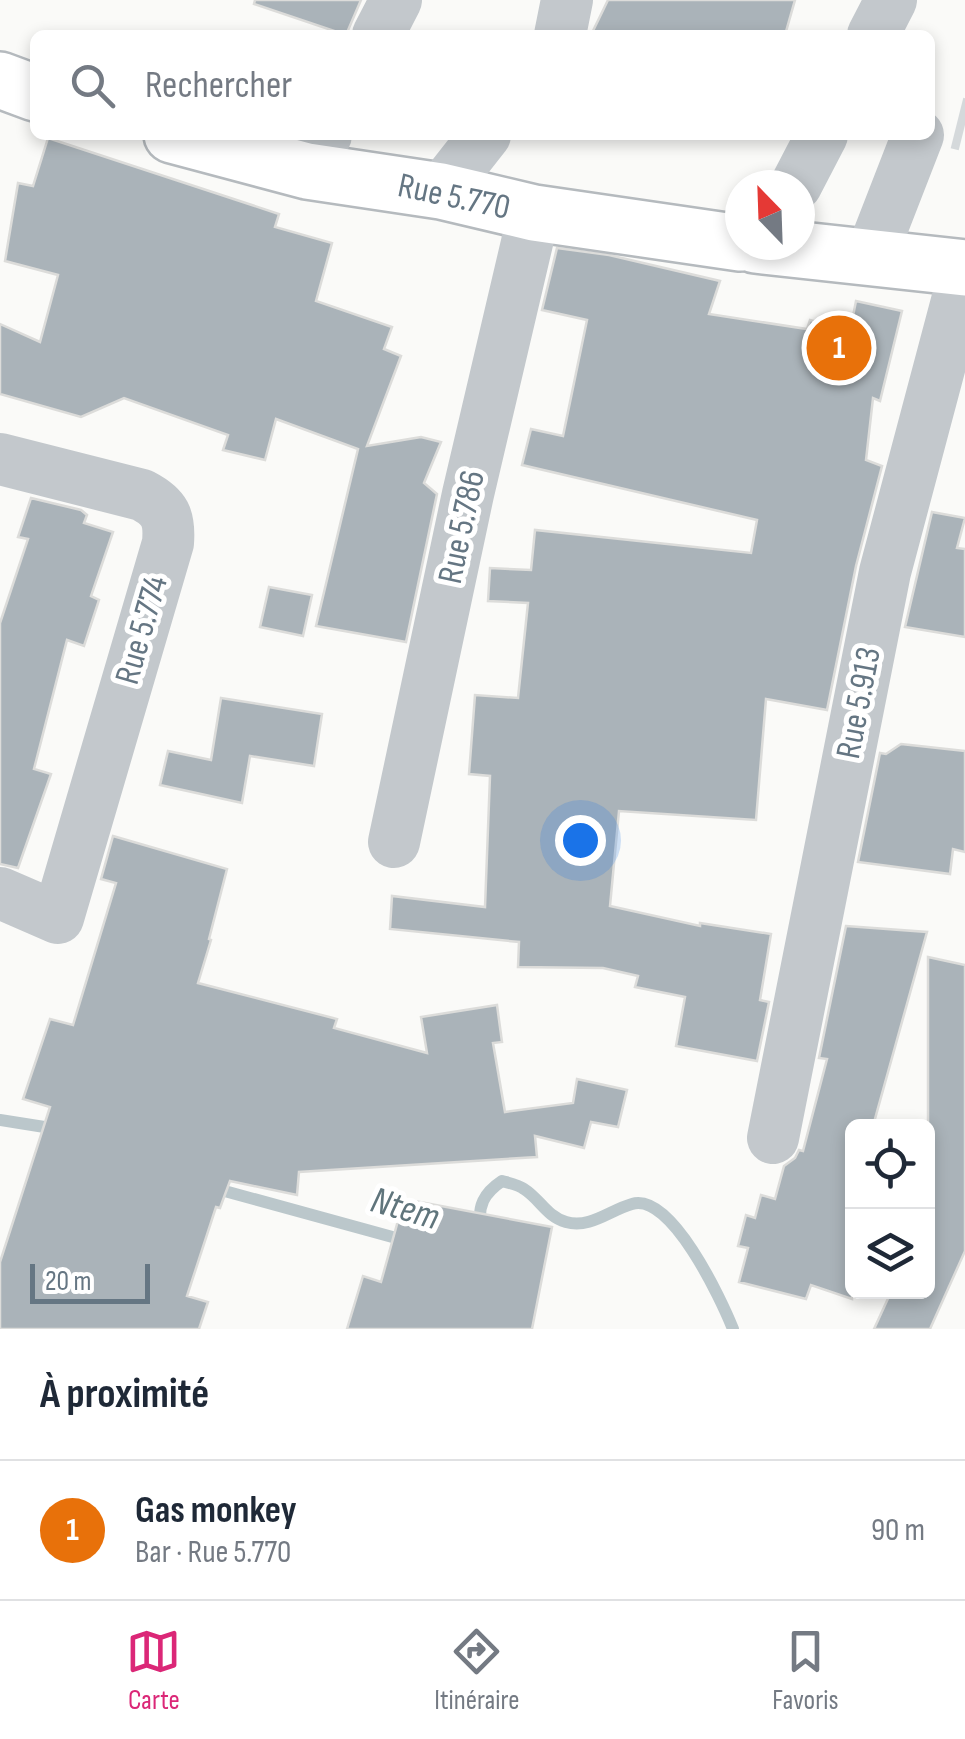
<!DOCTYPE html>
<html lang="fr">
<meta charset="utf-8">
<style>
body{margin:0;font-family:"Sofia Sans Condensed",sans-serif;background:#f6f6f7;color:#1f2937}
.controls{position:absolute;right:30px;bottom:30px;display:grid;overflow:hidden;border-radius:15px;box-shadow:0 5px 15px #0003}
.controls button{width:90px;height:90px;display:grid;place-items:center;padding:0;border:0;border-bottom:2px solid #e0e1e3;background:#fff;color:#1f2937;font:50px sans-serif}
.compass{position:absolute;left:725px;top:170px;width:90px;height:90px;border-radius:50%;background:#fff;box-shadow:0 5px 15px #0003;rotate:337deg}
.scale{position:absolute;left:30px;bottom:25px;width:120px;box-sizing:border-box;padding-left:10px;border:5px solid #657683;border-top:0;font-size:28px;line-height:35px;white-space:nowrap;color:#657683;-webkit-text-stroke:8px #fff;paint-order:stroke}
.you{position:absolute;left:580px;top:840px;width:35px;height:35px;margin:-25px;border:8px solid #fff;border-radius:50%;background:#1a73e8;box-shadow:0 0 0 15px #1a73e833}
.badge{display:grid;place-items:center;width:65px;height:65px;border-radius:50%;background:#db2777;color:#fff;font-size:32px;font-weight:700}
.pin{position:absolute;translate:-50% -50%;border:5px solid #fff;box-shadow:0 2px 10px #0006}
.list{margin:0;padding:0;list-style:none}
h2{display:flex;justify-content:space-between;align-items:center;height:130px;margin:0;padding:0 40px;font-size:42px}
h2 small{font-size:32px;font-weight:400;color:#747a83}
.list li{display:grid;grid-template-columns:65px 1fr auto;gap:30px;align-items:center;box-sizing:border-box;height:140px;padding:0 40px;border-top:2px solid #e0e1e3}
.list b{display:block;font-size:38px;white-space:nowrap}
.list p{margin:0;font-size:32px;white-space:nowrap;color:#747a83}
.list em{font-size:32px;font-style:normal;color:#747a83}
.icon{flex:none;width:55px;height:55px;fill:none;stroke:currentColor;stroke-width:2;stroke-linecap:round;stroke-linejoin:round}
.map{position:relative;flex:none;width:965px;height:1329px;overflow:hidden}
.search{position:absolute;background:#fff;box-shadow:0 5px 15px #0003;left:30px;right:30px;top:30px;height:110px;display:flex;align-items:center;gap:25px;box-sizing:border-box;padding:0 35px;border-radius:15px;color:#747a83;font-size:38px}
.sheet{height:270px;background:#fff}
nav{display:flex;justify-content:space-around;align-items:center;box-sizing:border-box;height:140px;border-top:2px solid #e0e1e3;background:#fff;font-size:28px;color:#747a83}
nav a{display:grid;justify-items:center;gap:5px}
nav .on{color:#db2777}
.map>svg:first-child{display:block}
</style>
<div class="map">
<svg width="965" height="1329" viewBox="0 0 965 1329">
<rect width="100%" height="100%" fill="#fafaf8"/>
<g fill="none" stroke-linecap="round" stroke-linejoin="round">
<g stroke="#bbc7cb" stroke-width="12">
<polyline points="0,1120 57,1129"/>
<polyline points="210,1187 407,1241"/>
<path d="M481 1228C477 1206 484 1193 502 1181 509 1183 519 1185 524 1189 540 1199 546 1216 566 1222 590 1229 610 1210 632 1204 671 1192 721 1299 733 1329"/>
</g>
</g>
<g fill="#aab3b9" stroke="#dcdcda" stroke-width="2.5">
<polygon points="255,0 361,0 346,35 254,4"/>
<polygon points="608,0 795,0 785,35 591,35"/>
<polygon points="48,138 279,214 275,227 332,243 316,301 392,327 384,349 401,356 367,446 421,437 441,442 424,483 437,494 406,642 316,626 358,449 276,419 265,460 223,450 228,435 124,398 81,417 0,394 0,324 40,342 58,275 5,261 18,183 33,186"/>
<polygon points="557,248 609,255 720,281 709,314 807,329 810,320 850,331 856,301 902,311 880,401 873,398 866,460 882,466 856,566 827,710 766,699 756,820 619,811 610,906 700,926 700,923 771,934 760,1000 769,1002 757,1061 676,1046 685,997 635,987 638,976 603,968 518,967 519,942 390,929 392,896 485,907 490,776 469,774 475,695 518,698 528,603 488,601 490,568 531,570 535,530 751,553 757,520 522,465 531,429 563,436 587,320 542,310"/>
<polygon points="31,498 81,510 87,515 84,523 113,532 91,596 99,600 84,646 67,640 34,769 51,774 18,868 0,864 0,623 28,539 18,537"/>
<polygon points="932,512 965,518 957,548 965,549 965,637 905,627"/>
<polygon points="269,587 312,595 303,636 260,627"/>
<polygon points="221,698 322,714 314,766 250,756 242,803 160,785 168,751 211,760"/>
<polygon points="901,744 965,751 965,852 953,849 950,874 858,862 880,753 886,754"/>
<polygon points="113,836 227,869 209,939 211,940 198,983 337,1019 334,1028 427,1053 421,1017 497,1005 502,1042 493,1043 505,1112 573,1103 577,1079 627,1090 618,1127 591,1122 584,1148 535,1136 537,1157 299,1172 297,1195 230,1181 220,1208 216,1207 187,1296 208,1302 199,1329 0,1329 0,1262 50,1107 23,1099 50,1019 73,1025 116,883 101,879"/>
<polygon points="846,926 927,932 873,1126 852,1126 852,1299 811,1285 806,1299 739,1282 748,1248 738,1246 746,1215 755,1218 761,1195 775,1199 784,1166 795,1158 799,1150 803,1151 827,1059 819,1058"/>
<polygon points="928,957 965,965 965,1251 930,1329 874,1329 891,1292 928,1292"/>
<polygon points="404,1199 552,1227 532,1329 347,1329 363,1276 381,1282"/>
</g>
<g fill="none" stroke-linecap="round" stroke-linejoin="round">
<polyline stroke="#d5d9db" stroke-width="52" stroke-dasharray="52 26" stroke-linecap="butt" points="957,123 965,125"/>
<defs>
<g id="major">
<polyline points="0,80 35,93"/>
<polyline points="172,135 307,171 441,191 534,213 740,243"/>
<polyline points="755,245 965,268"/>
</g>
</defs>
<use href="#major" stroke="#b5babe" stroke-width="60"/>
<g stroke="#c3c8cc" stroke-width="52">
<polyline points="378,35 396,0"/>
<polyline points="560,35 567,0"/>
<polyline points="873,35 891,0"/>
<polyline points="307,171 326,135"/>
<polyline points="796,185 822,135"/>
<polyline points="441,191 485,135"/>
<polyline points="871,256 918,135"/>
<path d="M0 459 142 495C165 507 170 517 168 543L58 918 0 893"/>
<polyline points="394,842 468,494 534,213"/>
<polyline points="773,1138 885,572 965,271"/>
</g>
<use href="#major" stroke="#fff" stroke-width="55"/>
</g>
<g text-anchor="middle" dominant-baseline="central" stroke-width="10" stroke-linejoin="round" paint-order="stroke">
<g font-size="35" fill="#657683" stroke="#fff">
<text transform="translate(454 197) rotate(12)">Rue 5.770</text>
<text transform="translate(462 527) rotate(-78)">Rue 5.786</text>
<text transform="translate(142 630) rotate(-74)">Rue 5.774</text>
<text transform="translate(859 703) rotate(-79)">Rue 5.913</text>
</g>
<g font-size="38" font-style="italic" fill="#60757c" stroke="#fff">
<text transform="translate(405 1209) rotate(16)">Ntem</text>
</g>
</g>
</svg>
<div class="controls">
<button><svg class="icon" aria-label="locate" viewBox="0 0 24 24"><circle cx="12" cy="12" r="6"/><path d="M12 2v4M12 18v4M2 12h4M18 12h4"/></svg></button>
<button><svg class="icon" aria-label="layers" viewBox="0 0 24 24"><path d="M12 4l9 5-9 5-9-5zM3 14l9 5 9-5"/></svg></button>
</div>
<svg class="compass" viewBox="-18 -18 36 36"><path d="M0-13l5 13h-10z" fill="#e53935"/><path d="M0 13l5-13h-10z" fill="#747a83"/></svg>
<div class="scale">20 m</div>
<div class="you"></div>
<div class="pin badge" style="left:839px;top:348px;background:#e8710a">1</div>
<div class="search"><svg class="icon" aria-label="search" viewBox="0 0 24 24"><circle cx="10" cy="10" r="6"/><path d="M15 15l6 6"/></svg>Rechercher</div>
</div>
<section class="sheet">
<h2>À proximité<small></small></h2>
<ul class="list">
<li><span class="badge" style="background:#e8710a">1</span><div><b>Gas monkey</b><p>Bar · Rue 5.770</p></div><em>90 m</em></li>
</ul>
</section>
<nav>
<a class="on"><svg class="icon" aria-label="map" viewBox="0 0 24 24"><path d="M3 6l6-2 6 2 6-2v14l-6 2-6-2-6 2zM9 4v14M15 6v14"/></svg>Carte</a>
<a><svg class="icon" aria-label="directions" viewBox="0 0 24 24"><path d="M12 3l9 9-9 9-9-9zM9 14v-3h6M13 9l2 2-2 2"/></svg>Itinéraire</a>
<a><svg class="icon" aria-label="saved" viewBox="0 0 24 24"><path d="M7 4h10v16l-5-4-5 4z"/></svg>Favoris</a>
</nav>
